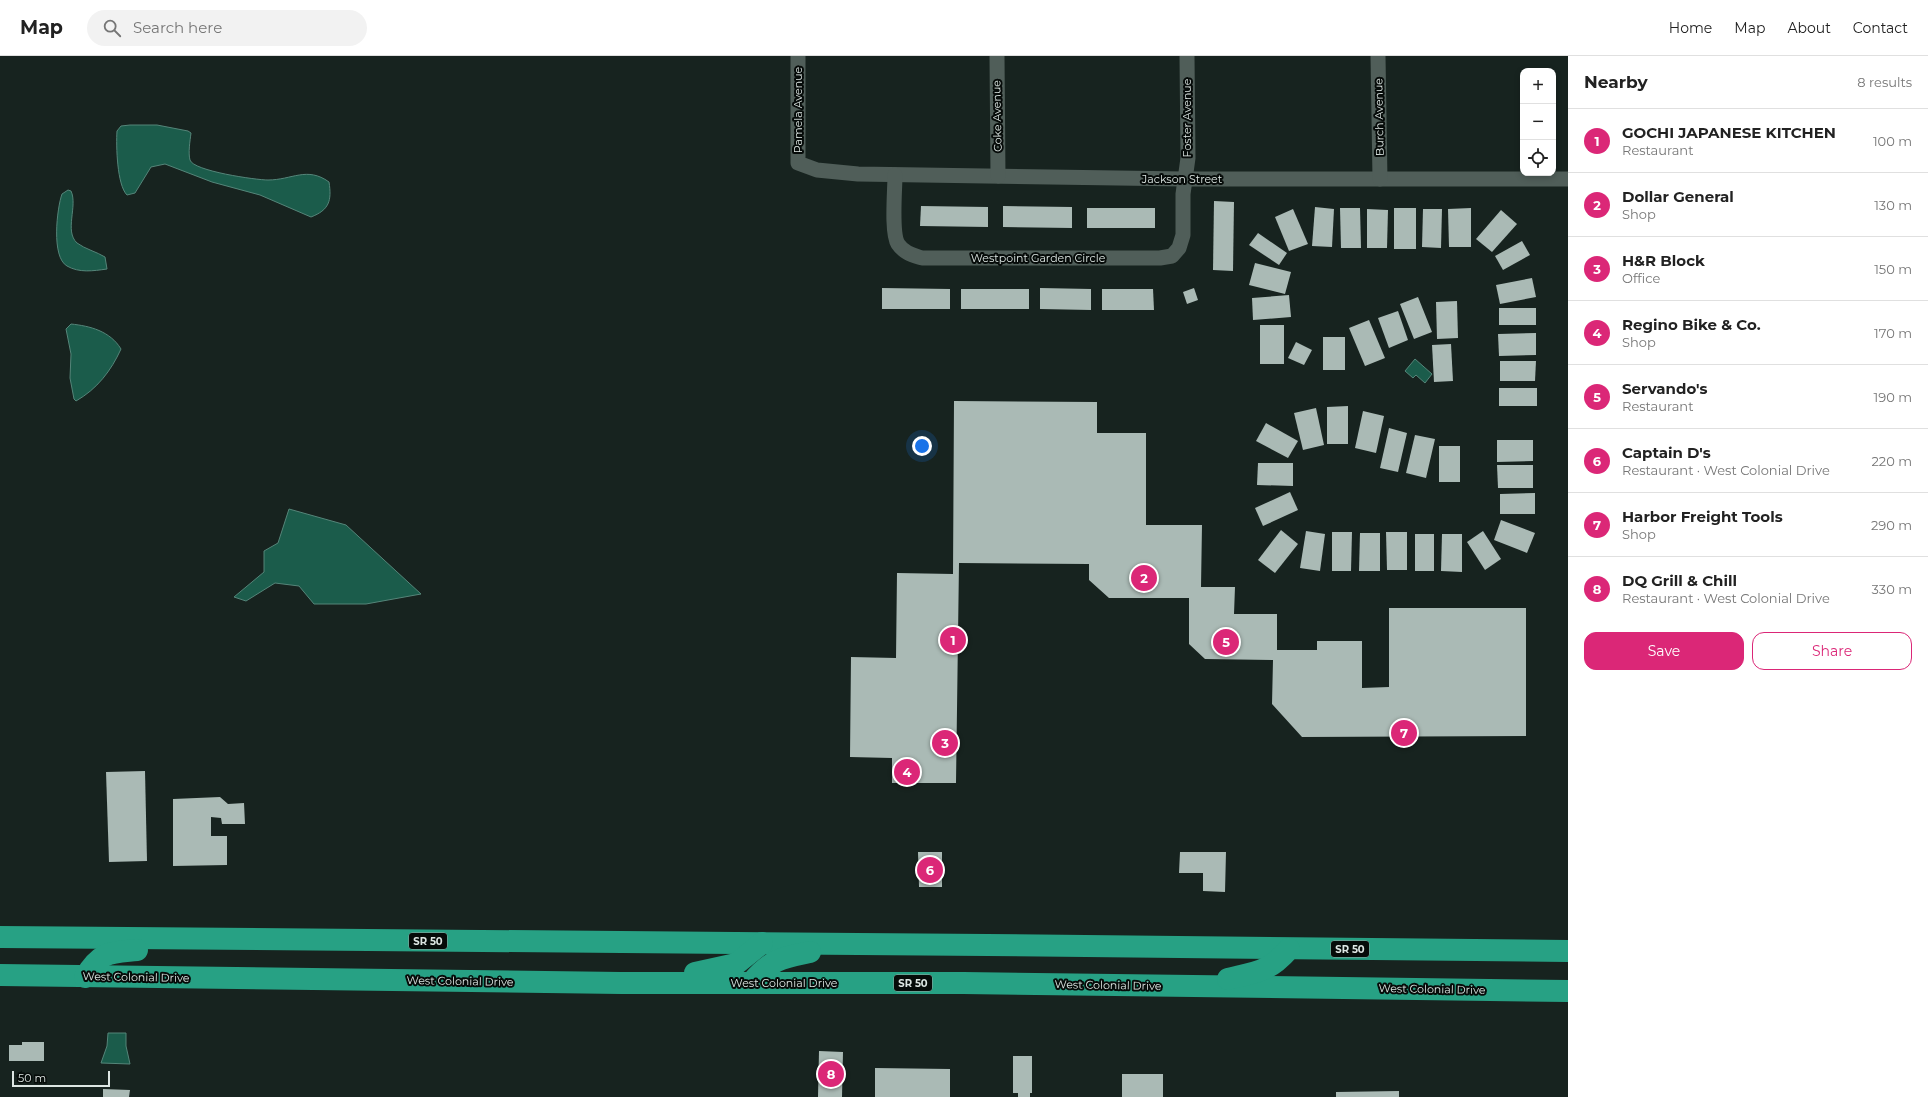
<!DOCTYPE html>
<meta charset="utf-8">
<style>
body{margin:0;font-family:Montserrat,sans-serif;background:#f2f2f2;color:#222}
.controls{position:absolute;right:12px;top:12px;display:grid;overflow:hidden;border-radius:8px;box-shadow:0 2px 6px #0003}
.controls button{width:36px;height:36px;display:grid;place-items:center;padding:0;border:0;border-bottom:1px solid #e0e0e0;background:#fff;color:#222;font:20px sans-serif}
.scale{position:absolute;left:12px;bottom:10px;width:98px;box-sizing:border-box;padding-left:4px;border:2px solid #dde6e3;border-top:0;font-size:11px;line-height:14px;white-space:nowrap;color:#dde6e3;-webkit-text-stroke:3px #060b09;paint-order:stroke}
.you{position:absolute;left:922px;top:390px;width:14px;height:14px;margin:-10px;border:3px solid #fff;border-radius:50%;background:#1a73e8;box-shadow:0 0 0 6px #1a73e833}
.badge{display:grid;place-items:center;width:26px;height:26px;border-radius:50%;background:#db2777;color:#fff;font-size:13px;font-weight:700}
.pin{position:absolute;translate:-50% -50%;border:2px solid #fff;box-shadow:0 1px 4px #0006}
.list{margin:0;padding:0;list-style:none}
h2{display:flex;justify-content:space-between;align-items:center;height:52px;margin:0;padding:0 16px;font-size:17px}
h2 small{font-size:13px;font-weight:400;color:#767676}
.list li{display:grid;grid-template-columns:26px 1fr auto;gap:12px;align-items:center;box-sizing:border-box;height:64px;padding:0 16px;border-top:1px solid #e0e0e0}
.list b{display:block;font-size:15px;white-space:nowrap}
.list p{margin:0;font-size:13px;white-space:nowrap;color:#767676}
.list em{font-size:13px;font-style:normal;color:#767676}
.actions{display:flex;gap:8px;padding:12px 16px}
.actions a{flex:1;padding:9px 0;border:1px solid #db2777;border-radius:12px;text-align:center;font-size:14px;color:#db2777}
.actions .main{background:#db2777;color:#fff}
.icon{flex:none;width:22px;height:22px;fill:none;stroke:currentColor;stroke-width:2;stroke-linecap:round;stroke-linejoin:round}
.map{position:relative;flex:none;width:1568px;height:1041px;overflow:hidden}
header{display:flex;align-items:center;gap:24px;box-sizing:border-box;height:56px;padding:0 20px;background:#fff;border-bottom:1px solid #e0e0e0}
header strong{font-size:19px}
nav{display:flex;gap:22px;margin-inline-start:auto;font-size:14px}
.search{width:280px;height:36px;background:#f2f2f2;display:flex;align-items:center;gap:10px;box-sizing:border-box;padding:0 14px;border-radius:22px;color:#767676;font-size:15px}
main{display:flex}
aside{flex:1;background:#fff}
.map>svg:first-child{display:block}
</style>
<header>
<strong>Map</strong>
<div class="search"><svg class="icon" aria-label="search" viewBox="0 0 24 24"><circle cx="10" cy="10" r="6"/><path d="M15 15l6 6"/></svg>Search here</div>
<nav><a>Home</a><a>Map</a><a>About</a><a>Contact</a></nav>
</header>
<main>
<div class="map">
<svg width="1568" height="1041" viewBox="0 0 1568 1041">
<rect width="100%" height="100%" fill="#17231f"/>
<g fill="#1b5c4b" stroke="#558579">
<path d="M130 69H157L188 75 191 77C190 85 188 97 190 104 193 115 256 124 268 124 292 124 307 110 329 126 332 145 329 154 311 161L260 139 212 126 165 108 151 111 135 137 127 139C117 129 116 90 117 75L121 70Z"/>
<path d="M68 134 71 135C78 150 64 175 77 187 85 193 97 196 105 201L107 213C93 215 79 217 67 210 51 201 57 152 62 138Z"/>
<path d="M71 268C90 270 110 275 121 293 111 315 97 333 76 345L74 343 70 322 71 298 66 273Z"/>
<polygon points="1415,303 1432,318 1425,327 1416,319 1413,322 1405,315"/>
<polygon points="289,453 346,469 421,538 366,548 314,548 299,530 275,527 246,545 234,541 264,516 264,495 278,487"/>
<polygon points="108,977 126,977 126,990 130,1008 101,1007 107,990"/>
</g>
<g fill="#aabab5">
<polygon points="1214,145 1234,146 1233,215 1213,214"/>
<polygon points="921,150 988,151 988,171 920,170"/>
<polygon points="1003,150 1072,151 1072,172 1003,171"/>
<polygon points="1315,151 1334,153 1332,191 1312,190"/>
<rect x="1087" y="152" width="68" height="20"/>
<polygon points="1340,152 1360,152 1361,192 1341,192"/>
<rect x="1394" y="152" width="22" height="41"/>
<polygon points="1471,152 1471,191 1449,191 1448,153"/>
<polygon points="1293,153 1308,188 1289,195 1275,161"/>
<polygon points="1367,153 1388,154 1387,192 1367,192"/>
<polygon points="1423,153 1442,153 1441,192 1422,191"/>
<polygon points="1501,154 1517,168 1492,196 1476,183"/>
<polygon points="1258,177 1287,197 1279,209 1249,189"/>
<polygon points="1522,185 1530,199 1503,214 1495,200"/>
<polygon points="1255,207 1291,216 1285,238 1249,229"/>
<polygon points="1532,222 1536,241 1500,248 1496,229"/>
<polygon points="882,232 950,233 950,253 882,253"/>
<polygon points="1040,232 1091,233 1091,254 1040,253"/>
<polygon points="1194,232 1198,244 1187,248 1183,236"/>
<rect x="961" y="233" width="68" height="20"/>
<polygon points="1102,233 1153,233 1154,254 1102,254"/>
<polygon points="1289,239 1291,261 1253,264 1252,242"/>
<polygon points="1418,241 1432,276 1414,283 1400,248"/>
<polygon points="1457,245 1458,282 1437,283 1436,246"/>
<rect x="1499" y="252" width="37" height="17"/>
<polygon points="1398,255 1408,284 1389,292 1378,262"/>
<polygon points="1369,264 1385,302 1365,310 1349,272"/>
<rect x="1260" y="269" width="24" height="39"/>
<polygon points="1536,277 1536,299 1499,300 1498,278"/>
<rect x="1323" y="281" width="22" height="33"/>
<polygon points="1296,286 1312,294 1304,309 1288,302"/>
<polygon points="1451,288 1453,325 1434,326 1432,289"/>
<polygon points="1500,305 1536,305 1535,325 1500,325"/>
<rect x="1499" y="332" width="38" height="18"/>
<polygon points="954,345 1097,346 1097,377 1146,377 1146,469 1202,469 1201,531 1235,531 1234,558 1277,558 1277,594 1317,594 1317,585 1362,585 1362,632 1389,631 1389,552 1526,552 1526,680 1302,681 1272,648 1273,604 1205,603 1189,588 1189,542 1109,542 1089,524 1089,508 959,507 956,727 892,727 892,702 850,701 851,601 896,602 897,517 953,518"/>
<polygon points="1348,350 1348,388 1327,388 1327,351"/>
<polygon points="1316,352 1324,389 1303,394 1294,357"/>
<polygon points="1363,355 1384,360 1376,397 1355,392"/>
<polygon points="1266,367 1298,385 1288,402 1256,385"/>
<polygon points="1389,372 1407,377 1398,416 1380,412"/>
<polygon points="1415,379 1435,383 1426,422 1406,417"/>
<polygon points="1497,384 1533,384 1533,405 1497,406"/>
<rect x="1439" y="390" width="21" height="36"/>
<polygon points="1258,407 1293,407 1293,430 1257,429"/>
<polygon points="1497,409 1533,409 1533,432 1498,432"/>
<polygon points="1290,436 1298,454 1263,470 1255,452"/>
<polygon points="1535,437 1535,458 1500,458 1500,438"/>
<polygon points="1501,464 1535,477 1527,497 1494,484"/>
<polygon points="1281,474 1298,488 1275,517 1258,504"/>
<polygon points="1306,475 1325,478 1320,515 1300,512"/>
<polygon points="1483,475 1501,503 1485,514 1467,486"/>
<polygon points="1332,476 1352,476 1351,515 1332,515"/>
<polygon points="1386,476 1407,476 1407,514 1387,514"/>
<polygon points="1360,477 1380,477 1380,515 1359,515"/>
<rect x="1415" y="478" width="19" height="37"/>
<polygon points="1442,478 1462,478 1462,516 1441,515"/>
<polygon points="145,715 147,805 109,806 106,716"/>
<polygon points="220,741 228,748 244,747 245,768 222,768 221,762 211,761 211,780 227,780 227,809 173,810 173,743"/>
<polygon points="918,796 942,796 942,831 919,831"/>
<polygon points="1180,796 1226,796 1225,836 1203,835 1203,817 1179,817"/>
<polygon points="22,986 44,986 44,1005 9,1005 9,989 22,989"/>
<polygon points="819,995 843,996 842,1041 818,1041"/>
<polygon points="1013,1000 1032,1000 1032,1037 1030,1037 1030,1041 1018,1041 1018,1037 1013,1037"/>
<polygon points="875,1012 950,1013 950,1041 875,1041"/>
<rect x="1122" y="1018" width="41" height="23"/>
<polygon points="103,1033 130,1034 129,1041 103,1041"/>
<polygon points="1399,1035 1399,1041 1336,1041 1336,1036"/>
</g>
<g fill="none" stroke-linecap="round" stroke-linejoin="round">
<g stroke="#505e59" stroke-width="15">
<polyline points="798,0 798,107 817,114 858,118 1185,123 1568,123"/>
<polyline points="997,0 998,120"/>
<polyline points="1378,0 1380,123"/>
<path d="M895 119C895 134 891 177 898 188 904 197 913 199 922 202H1160L1172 200 1179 192 1183 179V138L1188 102 1187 0"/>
</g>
<g stroke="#27a184" stroke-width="22">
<polyline points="0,881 987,889 1568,895"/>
<polyline points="695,917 736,908 762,887"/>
<polyline points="0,919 621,927 963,927 1568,935"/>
<path d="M85 921C101 895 109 897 137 894"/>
<path d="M1228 923C1257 916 1269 916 1289 893"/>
<path d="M752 926C772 903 781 902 810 896"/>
</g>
</g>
<g text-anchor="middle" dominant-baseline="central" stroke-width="4" stroke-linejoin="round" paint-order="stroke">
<g fill="#060b09" stroke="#9ca4a2" stroke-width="1">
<rect x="409" y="877" width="38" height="16" rx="3"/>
<rect x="1331" y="885" width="38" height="16" rx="3"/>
<rect x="894" y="919" width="38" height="16" rx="3"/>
</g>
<g font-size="10" font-weight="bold" fill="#dde6e3">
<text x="428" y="885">SR 50</text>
<text x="1350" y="893">SR 50</text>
<text x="913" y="927">SR 50</text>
</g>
<g font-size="11" fill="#dde6e3" stroke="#060b09">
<text transform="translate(798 54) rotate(-90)">Pamela Avenue</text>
<text transform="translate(997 60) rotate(-91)">Coke Avenue</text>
<text transform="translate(1379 61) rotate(-91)">Burch Avenue</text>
<text transform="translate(1187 62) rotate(-90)">Foster Avenue</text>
<text x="1182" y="123">Jackson Street</text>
<text x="1038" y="202">Westpoint Garden Circle</text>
<text transform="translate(136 921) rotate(1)">West Colonial Drive</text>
<text transform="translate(460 925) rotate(1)">West Colonial Drive</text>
<text x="784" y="927">West Colonial Drive</text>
<text transform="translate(1108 929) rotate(1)">West Colonial Drive</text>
<text transform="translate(1432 933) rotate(1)">West Colonial Drive</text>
</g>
</g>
</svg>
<div class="controls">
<button>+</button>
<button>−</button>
<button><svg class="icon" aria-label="locate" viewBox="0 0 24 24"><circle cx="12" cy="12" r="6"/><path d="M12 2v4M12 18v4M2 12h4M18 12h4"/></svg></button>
</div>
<div class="scale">50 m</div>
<div class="you"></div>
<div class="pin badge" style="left:953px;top:584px">1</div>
<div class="pin badge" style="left:1144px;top:522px">2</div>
<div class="pin badge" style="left:945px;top:687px">3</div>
<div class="pin badge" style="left:907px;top:716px">4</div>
<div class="pin badge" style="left:1226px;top:586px">5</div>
<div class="pin badge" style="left:930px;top:814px">6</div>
<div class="pin badge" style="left:1404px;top:677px">7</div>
<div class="pin badge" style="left:831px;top:1018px">8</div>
</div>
<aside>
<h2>Nearby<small>8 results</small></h2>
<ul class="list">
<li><span class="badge">1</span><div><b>GOCHI JAPANESE KITCHEN</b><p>Restaurant</p></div><em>100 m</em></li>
<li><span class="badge">2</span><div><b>Dollar General</b><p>Shop</p></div><em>130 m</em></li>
<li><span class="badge">3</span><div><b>H&amp;R Block</b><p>Office</p></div><em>150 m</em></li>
<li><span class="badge">4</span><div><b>Regino Bike &amp; Co.</b><p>Shop</p></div><em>170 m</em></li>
<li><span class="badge">5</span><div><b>Servando's</b><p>Restaurant</p></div><em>190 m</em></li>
<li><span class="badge">6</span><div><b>Captain D's</b><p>Restaurant · West Colonial Drive</p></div><em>220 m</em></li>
<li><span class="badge">7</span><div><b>Harbor Freight Tools</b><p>Shop</p></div><em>290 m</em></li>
<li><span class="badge">8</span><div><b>DQ Grill &amp; Chill</b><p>Restaurant · West Colonial Drive</p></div><em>330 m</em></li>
</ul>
<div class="actions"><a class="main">Save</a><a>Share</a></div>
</aside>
</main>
